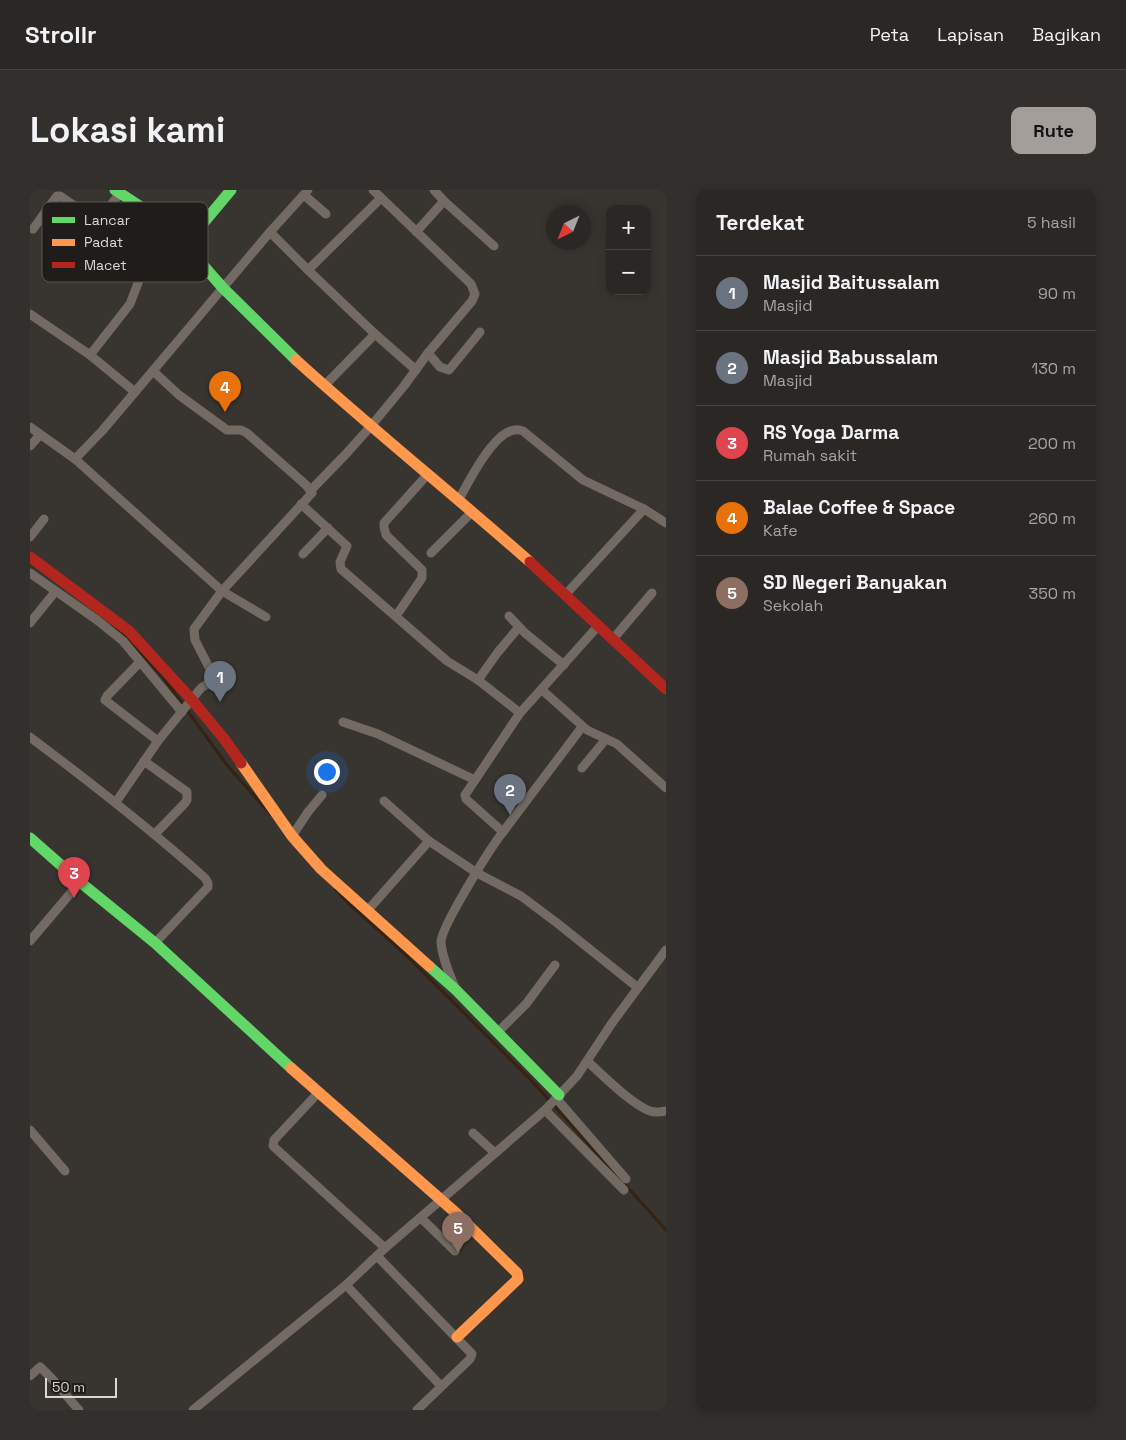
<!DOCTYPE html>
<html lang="id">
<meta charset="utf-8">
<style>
body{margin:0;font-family:"Space Grotesk",sans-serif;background:#322f2c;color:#f1f3f6}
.controls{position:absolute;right:15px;top:15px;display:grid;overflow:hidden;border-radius:10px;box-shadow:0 2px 12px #0003}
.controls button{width:45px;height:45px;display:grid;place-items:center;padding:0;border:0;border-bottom:1px solid #464441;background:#2a2724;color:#f1f3f6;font:25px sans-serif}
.compass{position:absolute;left:516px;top:15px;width:45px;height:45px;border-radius:50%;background:#2a2724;box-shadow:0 2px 12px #0003;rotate:223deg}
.scale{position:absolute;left:15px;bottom:12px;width:72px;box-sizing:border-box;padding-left:5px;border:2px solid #dcd7d3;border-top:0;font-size:14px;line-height:18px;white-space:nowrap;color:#dcd7d3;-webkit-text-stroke:4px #1f1c19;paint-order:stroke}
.you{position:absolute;left:296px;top:581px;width:18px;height:18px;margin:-12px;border:4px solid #fff;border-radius:50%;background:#1a73e8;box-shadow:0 0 0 8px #1a73e833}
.badge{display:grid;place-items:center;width:32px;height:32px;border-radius:50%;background:#a39e9a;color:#fff;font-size:16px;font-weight:700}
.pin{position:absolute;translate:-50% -41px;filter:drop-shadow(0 1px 2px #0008)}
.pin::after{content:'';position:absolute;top:26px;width:18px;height:15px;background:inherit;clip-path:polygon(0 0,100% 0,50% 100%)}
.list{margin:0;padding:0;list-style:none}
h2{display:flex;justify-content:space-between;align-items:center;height:65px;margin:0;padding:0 20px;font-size:21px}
h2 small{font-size:16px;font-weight:400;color:#a5a5a6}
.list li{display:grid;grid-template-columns:32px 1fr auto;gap:15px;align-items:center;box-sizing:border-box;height:75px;padding:0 20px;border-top:1px solid #464441}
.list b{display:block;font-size:19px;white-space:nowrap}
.list p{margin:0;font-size:16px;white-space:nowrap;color:#a5a5a6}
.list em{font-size:16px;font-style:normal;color:#a5a5a6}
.map{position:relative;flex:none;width:636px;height:1220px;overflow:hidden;border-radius:10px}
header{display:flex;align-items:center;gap:30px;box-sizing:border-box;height:70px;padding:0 25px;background:#2a2724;border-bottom:1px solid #464441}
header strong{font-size:24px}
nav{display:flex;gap:28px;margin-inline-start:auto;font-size:18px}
.intro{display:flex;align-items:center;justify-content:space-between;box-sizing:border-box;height:120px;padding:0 30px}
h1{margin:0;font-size:35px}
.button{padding:12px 22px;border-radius:10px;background:#a39e9a;color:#111;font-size:18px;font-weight:700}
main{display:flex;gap:30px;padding:0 30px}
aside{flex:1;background:#2a2724;border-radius:10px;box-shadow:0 2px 12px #0003}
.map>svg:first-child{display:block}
</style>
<header>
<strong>Strollr</strong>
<nav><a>Peta</a><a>Lapisan</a><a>Bagikan</a></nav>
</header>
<div class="intro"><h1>Lokasi kami</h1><a class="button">Rute</a></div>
<main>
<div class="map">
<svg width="636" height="1220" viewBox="0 0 636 1220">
<rect width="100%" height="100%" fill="#383430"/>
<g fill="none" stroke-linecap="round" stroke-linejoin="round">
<g stroke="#352210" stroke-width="3">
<polyline points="82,435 99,450 132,486 197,575 241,625"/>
<polyline points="306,700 319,714 377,766 500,889 636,1040"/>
</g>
<g stroke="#736a63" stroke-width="9">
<polyline points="278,0 240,42 278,80 351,8"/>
<polyline points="404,0 414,11 464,56"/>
<polyline points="274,5 296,24"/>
<polyline points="3,39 27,6 30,6 68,32 90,3"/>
<polyline points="386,42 414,11"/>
<polyline points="278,80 345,144 295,195"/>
<polyline points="0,124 60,165 105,202 240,42"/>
<polyline points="345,144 386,180"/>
<polyline points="398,163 410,177 419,180 450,142"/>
<polyline points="60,165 100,114 113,80 143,41"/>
<polyline points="0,237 45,269 192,401 236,427"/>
<polyline points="0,256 10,245"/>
<polyline points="45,269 72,241 105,202"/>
<polyline points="281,300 315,265 341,236 374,196 398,163 442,111 445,104 441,94 343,0"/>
<path d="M429 309C439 292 468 230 493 241L553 290 614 319 636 333"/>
<polyline points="271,314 317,356 310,372 311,379 417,471 448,490 490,523"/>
<polyline points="0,347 14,329"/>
<polyline points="401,363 442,322"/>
<polyline points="273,364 298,338"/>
<polyline points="0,383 67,430 93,451 152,522"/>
<polyline points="536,404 614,319"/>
<polyline points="366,426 392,388 392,380 356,345 354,337 354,333 398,284"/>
<polyline points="479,426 495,443 534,475"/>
<polyline points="0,433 25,402"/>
<polyline points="583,449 622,403"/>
<polyline points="110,472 77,506 75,510 128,551"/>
<polyline points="448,490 468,462 489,437"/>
<polyline points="512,500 557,540 587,554 636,598"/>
<polyline points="313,532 348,544 445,590"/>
<path d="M0 547C60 592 119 638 175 688L178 693V697L125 753"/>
<polyline points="114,571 157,602 157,610 155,613 125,644"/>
<polyline points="552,578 576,549"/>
<polyline points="354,611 399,651 447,683 491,706 527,733 607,797"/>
<polyline points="86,612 128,551 171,498 182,491 184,487 165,450 164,439 192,401 282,303 276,295 217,243 211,240 197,240 149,205 123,181"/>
<polyline points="473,642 552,537"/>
<polyline points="262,646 278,622 292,605"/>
<polyline points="338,720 399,651"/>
<polyline points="0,751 50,692"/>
<path d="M426 800C420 785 412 768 411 752 411 737 461 657 473 642L436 609 435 605 490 523 569 435"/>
<polyline points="468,842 496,814 525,775"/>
<path d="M558 872C574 886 601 914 620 921 626 923 631 922 636 921"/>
<polyline points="288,903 244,950 243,956 355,1058"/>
<polyline points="526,908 596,989"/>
<polyline points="515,920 594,1000"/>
<polyline points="0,940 35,981"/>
<polyline points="443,943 465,963"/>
<polyline points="391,1028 425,1061"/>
<polyline points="347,1066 442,1164 440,1169 387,1220"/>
<polyline points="316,1095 411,1196"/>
<path d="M0 1186 10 1177C25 1190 36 1206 49 1220"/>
<polyline points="163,1220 316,1095 355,1058 515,920 547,886 582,833 636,760"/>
</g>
<g stroke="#63d668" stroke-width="11">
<polyline points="85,0 119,22 143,41 193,98 266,170"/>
<polyline points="155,55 201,0"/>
<polyline points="0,648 50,692 125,753 261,878"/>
<polyline points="399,776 426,800 529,905"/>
</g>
<g stroke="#ff974d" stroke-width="11">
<path d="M266 170C342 239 423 304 500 372"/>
<polyline points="211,573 262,646 291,679 399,776"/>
<polyline points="261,878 426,1023 487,1083 488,1089 427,1147"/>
</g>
<g stroke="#b3261e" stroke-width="11">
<polyline points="0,367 99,441 162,510 195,550 211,573"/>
<polyline points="500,372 636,499"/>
</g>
</g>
<rect x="12" y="12" width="166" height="80" rx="8" fill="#1f1c19" stroke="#585451" stroke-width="1"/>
<rect x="22" y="27" width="23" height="6" fill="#63d668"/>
<rect x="22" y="49" width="23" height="7" fill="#ff974d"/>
<rect x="22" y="72" width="23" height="6" fill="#b3261e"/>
<g font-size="14" fill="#dcd7d3">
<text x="54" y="35">Lancar</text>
<text x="54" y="57">Padat</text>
<text x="54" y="80">Macet</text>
</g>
</svg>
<div class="controls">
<button>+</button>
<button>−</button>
</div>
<svg class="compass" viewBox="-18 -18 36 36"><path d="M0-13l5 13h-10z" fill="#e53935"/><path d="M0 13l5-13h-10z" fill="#a5a5a6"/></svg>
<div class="scale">50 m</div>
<div class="you"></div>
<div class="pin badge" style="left:190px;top:512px;background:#6b7280">1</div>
<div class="pin badge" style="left:480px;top:625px;background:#6b7280">2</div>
<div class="pin badge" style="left:44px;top:708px;background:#e0444e">3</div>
<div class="pin badge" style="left:195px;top:222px;background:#e8710a">4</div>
<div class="pin badge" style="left:428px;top:1063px;background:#8d6e63">5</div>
</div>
<aside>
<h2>Terdekat<small>5 hasil</small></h2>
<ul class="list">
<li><span class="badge" style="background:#6b7280">1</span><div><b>Masjid Baitussalam</b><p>Masjid</p></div><em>90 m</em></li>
<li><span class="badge" style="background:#6b7280">2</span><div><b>Masjid Babussalam</b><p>Masjid</p></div><em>130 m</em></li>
<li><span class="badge" style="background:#e0444e">3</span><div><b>RS Yoga Darma</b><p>Rumah sakit</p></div><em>200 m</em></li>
<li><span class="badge" style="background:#e8710a">4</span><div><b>Balae Coffee &amp; Space</b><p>Kafe</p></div><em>260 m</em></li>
<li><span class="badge" style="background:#8d6e63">5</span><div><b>SD Negeri Banyakan</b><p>Sekolah</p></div><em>350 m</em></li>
</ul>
</aside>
</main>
